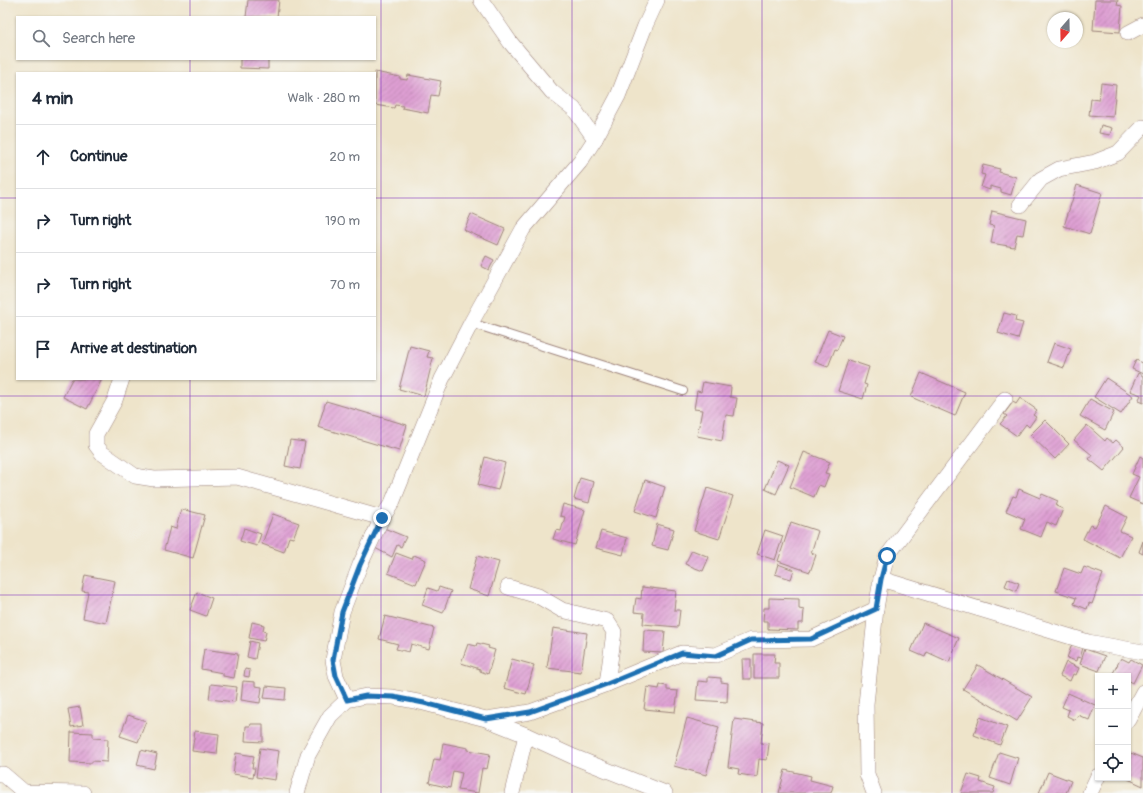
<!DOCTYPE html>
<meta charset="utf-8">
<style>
body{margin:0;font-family:Pangolin,sans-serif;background:#f2f2f3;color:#1f2937}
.controls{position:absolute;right:12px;bottom:12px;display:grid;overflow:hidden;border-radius:0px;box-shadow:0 1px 3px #0004}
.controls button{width:36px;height:36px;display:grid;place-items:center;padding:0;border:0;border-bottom:1px solid #e0e1e3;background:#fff;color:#1f2937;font:20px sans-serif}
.compass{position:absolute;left:1047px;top:12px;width:36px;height:36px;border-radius:50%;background:#fff;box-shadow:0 1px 3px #0004;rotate:200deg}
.stop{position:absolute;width:12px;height:12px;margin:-9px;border:3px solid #1f6fb2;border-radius:50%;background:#fff}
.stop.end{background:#1f6fb2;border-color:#fff;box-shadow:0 1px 4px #0008}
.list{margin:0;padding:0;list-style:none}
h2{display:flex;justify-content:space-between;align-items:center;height:52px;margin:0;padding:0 16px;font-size:17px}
h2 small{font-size:13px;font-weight:400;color:#747a83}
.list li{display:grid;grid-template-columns:26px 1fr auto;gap:12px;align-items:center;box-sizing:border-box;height:64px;padding:0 16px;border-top:1px solid #e0e1e3}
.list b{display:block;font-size:15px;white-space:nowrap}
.list em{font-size:13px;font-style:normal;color:#747a83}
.icon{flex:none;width:22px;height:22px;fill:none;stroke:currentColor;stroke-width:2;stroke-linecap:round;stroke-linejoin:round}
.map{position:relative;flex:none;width:1143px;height:793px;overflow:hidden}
.search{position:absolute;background:#fff;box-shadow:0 1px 3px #0004;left:16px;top:16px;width:360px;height:44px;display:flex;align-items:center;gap:10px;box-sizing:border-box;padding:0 14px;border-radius:0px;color:#747a83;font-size:15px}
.panel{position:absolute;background:#fff;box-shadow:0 1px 3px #0004;left:16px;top:72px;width:360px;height:308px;border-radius:0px}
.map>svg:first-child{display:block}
</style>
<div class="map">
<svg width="1143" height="793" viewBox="0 0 1143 793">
<defs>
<pattern id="building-hatch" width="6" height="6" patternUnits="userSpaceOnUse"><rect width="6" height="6" fill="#de9fd3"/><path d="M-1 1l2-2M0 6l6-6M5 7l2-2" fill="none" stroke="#b681ab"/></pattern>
</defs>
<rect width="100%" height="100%" fill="#f6f6f2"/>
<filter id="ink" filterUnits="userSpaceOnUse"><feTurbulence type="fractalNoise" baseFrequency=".025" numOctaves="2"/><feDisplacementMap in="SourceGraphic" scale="8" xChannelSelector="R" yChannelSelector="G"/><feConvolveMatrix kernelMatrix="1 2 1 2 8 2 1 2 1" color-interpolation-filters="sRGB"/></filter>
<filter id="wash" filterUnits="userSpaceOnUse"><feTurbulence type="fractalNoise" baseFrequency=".012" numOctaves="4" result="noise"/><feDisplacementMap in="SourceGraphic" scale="16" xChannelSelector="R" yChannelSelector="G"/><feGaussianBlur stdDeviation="0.9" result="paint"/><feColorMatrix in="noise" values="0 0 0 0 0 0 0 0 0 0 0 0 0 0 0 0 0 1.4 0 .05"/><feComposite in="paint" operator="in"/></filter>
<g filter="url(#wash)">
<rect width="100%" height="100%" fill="#eee4ca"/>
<g id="blocks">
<g fill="url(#building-hatch)">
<polygon points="248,0 279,0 277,17 246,17"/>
<polygon points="1095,0 1118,0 1117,5 1122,6 1120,32 1093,30"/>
<polygon points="240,59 268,59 268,69 240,68"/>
<polygon points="375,72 400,77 400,79 407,80 408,75 441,81 438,96 431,95 428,113 402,108 403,106 395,105 394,108 375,105"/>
<polygon points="1101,83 1116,85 1113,117 1089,115 1091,99 1099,100"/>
<polygon points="1101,125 1112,128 1110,135 1099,133"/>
<polygon points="983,165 1000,169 999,172 1016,177 1011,195 1001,192 1001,189 990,186 990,190 981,187 985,175 981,174"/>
<polygon points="1077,185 1102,193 1090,234 1064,226"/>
<polygon points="992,211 1026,219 1023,235 1017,234 1014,247 991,243 994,226 989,225"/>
<polygon points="471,214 505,229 498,245 464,230"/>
<polygon points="486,256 494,260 489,270 481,266"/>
<polygon points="1004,313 1016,316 1015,321 1023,323 1018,339 998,333"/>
<polygon points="828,330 843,336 837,350 835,349 828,367 815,362"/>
<polygon points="1054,343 1071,349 1064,368 1047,362"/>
<polygon points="410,346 429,351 427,357 433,358 424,396 399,389"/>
<polygon points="848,360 869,367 864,384 867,385 863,399 838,391"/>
<polygon points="1136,360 1143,363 1143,374 1132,369"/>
<polygon points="921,373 965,392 955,416 911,397"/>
<polygon points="1138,373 1143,376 1143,403 1138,401 1141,395 1130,391"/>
<polygon points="1106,378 1133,396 1121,414 1094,397"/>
<polygon points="72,379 102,379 87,409 63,397"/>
<polygon points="703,382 731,387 730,397 737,398 734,416 726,415 722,441 697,436 702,410 694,409 697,391 701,392"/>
<polygon points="1020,398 1037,410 1033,415 1036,417 1029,427 1026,424 1017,436 1000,424 1007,416 1004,414 1013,402 1016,404"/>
<polygon points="1090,399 1114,412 1105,430 1080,416"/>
<polygon points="326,401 407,425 399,451 318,427"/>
<polygon points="1045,420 1069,444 1055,459 1030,435"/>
<polygon points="1087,425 1105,441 1107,438 1113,443 1116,440 1124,447 1104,471 1089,459 1092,455 1074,440"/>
<polygon points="290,440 305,442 300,469 285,466"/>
<polygon points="804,452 830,462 825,473 829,474 824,487 819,485 814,497 790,487"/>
<polygon points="1140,456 1143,458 1143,504 1129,498 1139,477 1132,474"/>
<polygon points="485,457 505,463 498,490 478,485"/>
<polygon points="777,460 789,465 776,494 765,489"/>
<polygon points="580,478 594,482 589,503 574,499"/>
<polygon points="645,480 665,487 656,518 635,511"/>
<polygon points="707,488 733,496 719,539 694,531"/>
<polygon points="1019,489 1040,498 1042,494 1058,501 1056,506 1063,509 1056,526 1047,522 1041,537 1021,529 1025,519 1006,511 1013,496 1016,497"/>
<polygon points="563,504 585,510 575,545 553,539 556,530 561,531 565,517 560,516"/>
<polygon points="1106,506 1127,517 1120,531 1131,536 1120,558 1083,539 1090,525 1095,527"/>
<polygon points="181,509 205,515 193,558 164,550 170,527 176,529"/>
<polygon points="273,514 299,523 293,538 289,537 284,552 262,544"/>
<polygon points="791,522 818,531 811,553 816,555 810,572 778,561"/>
<polygon points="657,524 674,529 668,550 652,546"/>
<polygon points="244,528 261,534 257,546 240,541"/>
<polygon points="384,528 406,537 401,547 397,545 392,557 375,548"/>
<polygon points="765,530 783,536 775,560 757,554"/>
<polygon points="601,531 627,538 623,555 596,548"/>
<polygon points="1143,541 1143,554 1139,552"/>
<polygon points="692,550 709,557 703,571 685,564"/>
<polygon points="396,553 412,559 414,555 426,560 416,584 388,573"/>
<polygon points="477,556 499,562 489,596 468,589"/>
<polygon points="778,564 794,570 791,579 775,574"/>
<polygon points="1084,567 1103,574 1092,604 1089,603 1087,609 1074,604 1076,598 1056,591 1064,568 1081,574"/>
<polygon points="85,575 115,581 106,623 83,618 88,592 82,591"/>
<polygon points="1008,579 1019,583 1016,591 1005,586"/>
<polygon points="439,587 451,591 443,613 422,605 428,588 437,591"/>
<polygon points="642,587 676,591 674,610 680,610 678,627 643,624 644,613 634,612 636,598 641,599"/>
<polygon points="197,592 212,598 206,616 190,610"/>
<polygon points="769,598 799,599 799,609 804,610 803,623 798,623 798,630 768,629 768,621 763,621 764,608 769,608"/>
<polygon points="385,616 434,628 429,649 411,644 409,652 396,649 398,644 379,639"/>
<polygon points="252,622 264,625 263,631 266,632 264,641 249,638"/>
<polygon points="923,623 959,638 949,662 927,652 925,657 911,651"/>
<polygon points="553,628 587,633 581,672 547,668"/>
<polygon points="644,630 665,631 663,653 643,652"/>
<polygon points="250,641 258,643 255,659 247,657"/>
<polygon points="477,643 489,646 488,648 495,650 488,674 480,671 480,669 461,663 468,644 476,646"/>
<polygon points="1072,644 1083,648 1080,658 1077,657 1076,661 1067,658"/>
<polygon points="204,649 238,654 234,678 223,676 223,673 201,669"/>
<polygon points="1085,649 1105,656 1099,671 1080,664"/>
<polygon points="754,654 775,654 774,663 779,663 779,678 754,678"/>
<polygon points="1121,658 1129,662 1131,659 1142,665 1133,683 1128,680 1128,676 1120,676 1113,673"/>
<polygon points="512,659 534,665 526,694 504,688"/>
<polygon points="742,659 751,659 751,679 743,679"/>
<polygon points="1066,662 1079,668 1076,675 1073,674 1070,681 1060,676"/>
<polygon points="978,665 1032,697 1017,721 963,689"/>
<polygon points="245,669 250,670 249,677 244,676"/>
<polygon points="708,677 721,678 721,682 728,683 727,702 696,700 698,681 708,682"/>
<polygon points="243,681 255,682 255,686 262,687 260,703 241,700"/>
<polygon points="211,684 237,687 235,702 209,699"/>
<polygon points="660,685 667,686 667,690 678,691 675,712 644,709 647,687 659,689"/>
<polygon points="266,686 286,688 285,700 264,698"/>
<polygon points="1068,693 1095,705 1089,720 1078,715 1075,720 1067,716 1069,710 1062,707"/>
<polygon points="80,707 83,725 71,727 68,709"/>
<polygon points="128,715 146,721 138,742 120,736"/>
<polygon points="980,717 1007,727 1000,745 974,735"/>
<polygon points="687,718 719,727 706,775 674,766"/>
<polygon points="734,719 763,723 761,743 769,744 767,760 759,759 757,777 738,774 739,769 728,767"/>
<polygon points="251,724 263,724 263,742 245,741 246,726 250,726"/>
<polygon points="195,731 219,734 217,754 192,751"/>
<polygon points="71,732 93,733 93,738 108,739 107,762 92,761 92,763 70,762"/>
<polygon points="443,743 468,748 468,750 490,754 487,769 482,768 478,793 458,790 462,773 453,771 450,788 429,783 434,759 440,760"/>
<polygon points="260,748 279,751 275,780 256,777"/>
<polygon points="141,750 157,754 154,769 137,765"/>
<polygon points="999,752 1018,758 1010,785 990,778"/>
<polygon points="236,753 254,756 252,768 255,768 253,777 233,774"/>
<polygon points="1131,753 1143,758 1143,786 1128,779 1128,759"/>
<polygon points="785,770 811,776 810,780 833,786 831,793 779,793"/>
<polygon points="1048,772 1071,781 1066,793 1039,793"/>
<polygon points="968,774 981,778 980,782 995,787 993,793 961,793"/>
</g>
</g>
</g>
<g filter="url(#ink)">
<use href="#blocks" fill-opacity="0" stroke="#9c827a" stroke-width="1"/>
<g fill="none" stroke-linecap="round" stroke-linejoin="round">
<defs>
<polyline id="lane" points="471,323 683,391"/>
<g id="street">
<polyline points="481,0 510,42 552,92 574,109 595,139"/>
<polyline points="1128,33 1143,25"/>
<polyline points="1020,205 1041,179 1059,169 1095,162 1118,153 1143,127"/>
<polyline points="122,379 115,400 96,434 96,445 102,453 135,476 154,479 237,477 382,518"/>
<polyline points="881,579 1088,642 1143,652"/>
<polyline points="508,587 538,596 562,610 607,621 614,632 607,684"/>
<polyline points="347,700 336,676 333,660 342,612 360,565 382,518 392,503 442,379 471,323 523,229 580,162 595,139 618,96 645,26 657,0"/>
<polyline points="487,719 530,712 607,684 682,653 716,655 751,640 811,639 876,609"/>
<polyline points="1128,720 1143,692"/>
<polyline points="0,774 3,774 24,792 83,793"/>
<polyline points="297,793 308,755 330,716 347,700 366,696 393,697 424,703 486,719 526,735 574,757 665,793"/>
<polyline points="512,793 526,735"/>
<polyline points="874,793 867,774 866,704 876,609 881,579 887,556 1005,399"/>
<polyline points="1090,793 1098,776"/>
</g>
</defs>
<use href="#lane" stroke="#9c827a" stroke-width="10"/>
<use href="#street" stroke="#9c827a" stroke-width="16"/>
<use href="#lane" stroke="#fff" stroke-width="8"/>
<use href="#street" stroke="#fff" stroke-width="15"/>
</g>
</g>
<g fill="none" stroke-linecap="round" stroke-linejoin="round" filter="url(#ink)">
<polyline stroke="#1f6fb2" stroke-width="5" points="382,518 360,565 342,612 333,660 336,676 347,700 366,696 393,697 424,703 486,719 530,712 607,684 682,653 716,656 751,640 811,639 876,609 881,579 887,556"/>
</g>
<path fill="none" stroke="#7b2cbf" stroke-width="1" stroke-opacity="0.55" d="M190 0V17M381 0V793M572 0V793M762 0V793M952 0V793M190 59V73M0 198H17M375 198H1143M190 379V793M0 396H1143M0 595H1143"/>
</svg>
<div class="controls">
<button>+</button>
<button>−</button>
<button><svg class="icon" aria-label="locate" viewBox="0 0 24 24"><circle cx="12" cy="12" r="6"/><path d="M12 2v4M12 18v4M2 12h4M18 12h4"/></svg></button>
</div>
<svg class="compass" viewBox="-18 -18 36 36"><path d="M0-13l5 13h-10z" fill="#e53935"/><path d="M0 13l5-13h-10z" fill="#747a83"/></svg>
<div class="stop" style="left:887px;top:556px"></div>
<div class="stop end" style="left:382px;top:518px"></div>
<div class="search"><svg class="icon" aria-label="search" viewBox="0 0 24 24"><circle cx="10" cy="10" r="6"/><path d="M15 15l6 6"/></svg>Search here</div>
<section class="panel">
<h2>4 min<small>Walk · 280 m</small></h2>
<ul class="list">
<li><svg class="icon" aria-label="ahead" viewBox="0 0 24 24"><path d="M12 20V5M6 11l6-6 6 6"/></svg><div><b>Continue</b></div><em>20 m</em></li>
<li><svg class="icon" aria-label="right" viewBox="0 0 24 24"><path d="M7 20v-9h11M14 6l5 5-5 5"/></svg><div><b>Turn right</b></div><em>190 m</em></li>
<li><svg class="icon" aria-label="right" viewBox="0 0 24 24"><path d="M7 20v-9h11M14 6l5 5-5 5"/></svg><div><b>Turn right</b></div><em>70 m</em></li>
<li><svg class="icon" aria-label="arrive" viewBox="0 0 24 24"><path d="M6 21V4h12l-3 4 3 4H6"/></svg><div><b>Arrive at destination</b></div></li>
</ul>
</section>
</div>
